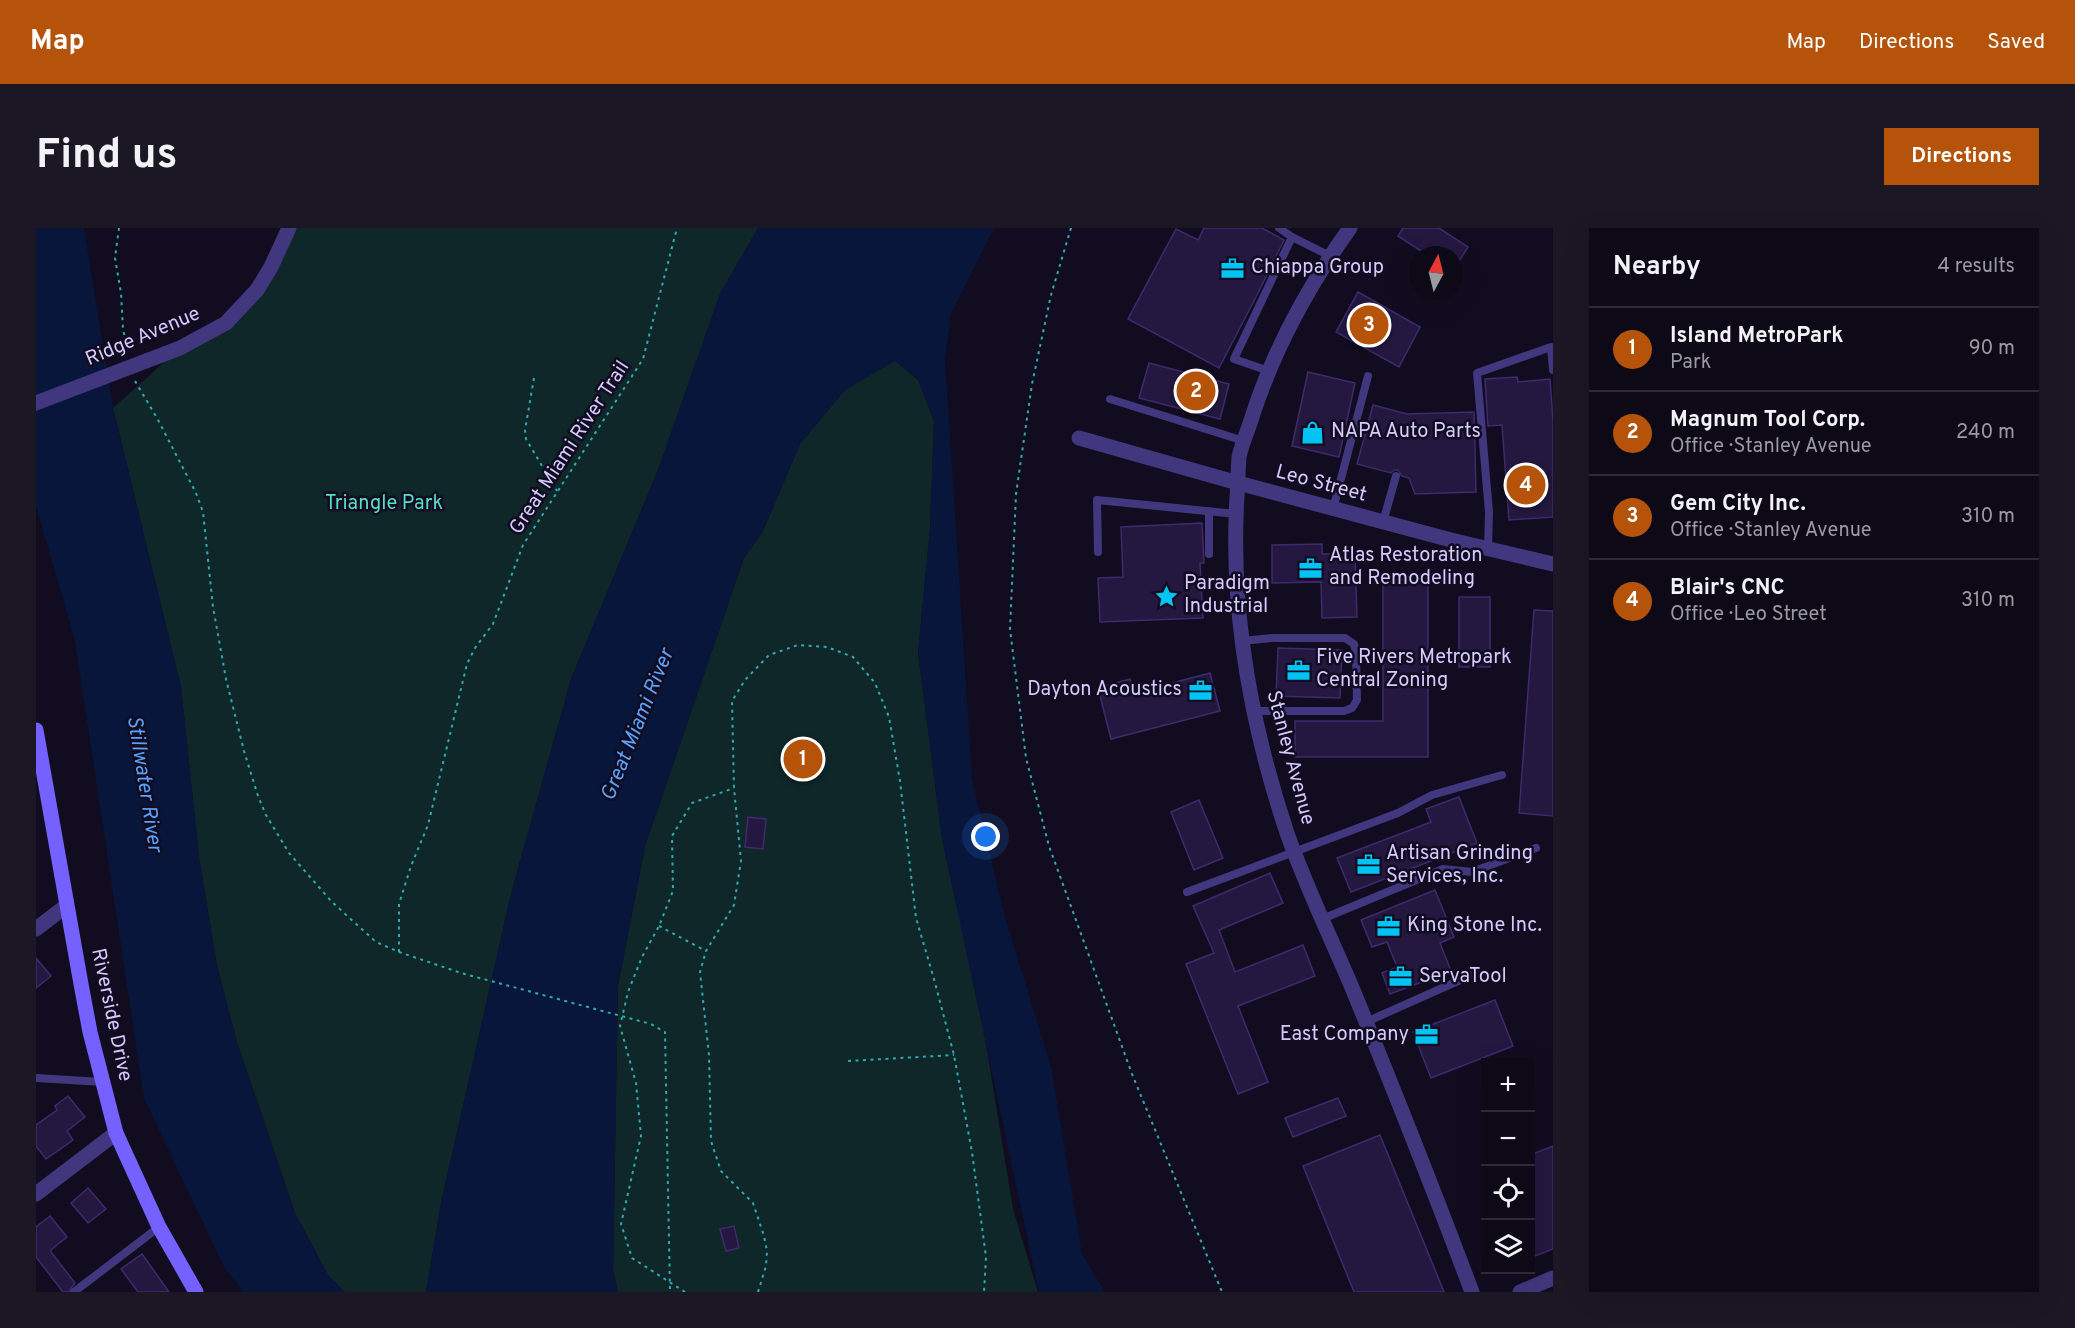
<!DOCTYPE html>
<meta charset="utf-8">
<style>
body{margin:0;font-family:Overpass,sans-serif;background:#1b1724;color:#f1f3f6}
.controls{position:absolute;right:18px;bottom:18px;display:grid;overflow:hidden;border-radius:0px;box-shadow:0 6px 24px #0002}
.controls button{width:54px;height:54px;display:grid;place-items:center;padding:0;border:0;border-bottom:2px solid #2d2a36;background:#0d0917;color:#f1f3f6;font:30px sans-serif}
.compass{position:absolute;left:1373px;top:18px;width:54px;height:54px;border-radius:50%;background:#0d0917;box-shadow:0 6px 24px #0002;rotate:7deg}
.you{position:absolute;left:950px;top:609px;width:21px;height:21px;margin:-15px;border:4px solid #fff;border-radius:50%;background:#1a73e8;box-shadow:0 0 0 9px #1a73e833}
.badge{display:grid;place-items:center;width:39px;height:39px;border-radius:50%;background:#b45309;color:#fff;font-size:20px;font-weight:700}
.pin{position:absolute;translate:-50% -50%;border:3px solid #fff;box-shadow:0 2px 6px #0006}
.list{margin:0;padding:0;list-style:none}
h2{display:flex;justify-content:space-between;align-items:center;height:78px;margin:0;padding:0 24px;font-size:26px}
h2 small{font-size:20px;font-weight:400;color:#9a9aa1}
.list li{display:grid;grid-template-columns:39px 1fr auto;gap:18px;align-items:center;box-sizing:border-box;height:84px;padding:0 24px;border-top:2px solid #2d2a36}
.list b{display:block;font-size:22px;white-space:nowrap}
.list p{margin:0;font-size:20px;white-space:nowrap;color:#9a9aa1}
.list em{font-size:20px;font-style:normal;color:#9a9aa1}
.icon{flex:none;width:33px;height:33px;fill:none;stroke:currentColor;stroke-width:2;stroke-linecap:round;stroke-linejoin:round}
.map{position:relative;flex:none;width:1517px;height:1064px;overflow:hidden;border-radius:0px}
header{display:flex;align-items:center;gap:36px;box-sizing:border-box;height:84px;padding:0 30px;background:#b45309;color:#fff}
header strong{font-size:28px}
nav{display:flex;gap:33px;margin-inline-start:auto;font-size:21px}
.intro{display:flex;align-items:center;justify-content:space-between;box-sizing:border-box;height:144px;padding:0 36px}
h1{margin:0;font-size:42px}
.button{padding:15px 27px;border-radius:0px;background:#b45309;color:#fff;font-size:21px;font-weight:700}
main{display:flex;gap:36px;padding:0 36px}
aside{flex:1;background:#0d0917;border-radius:0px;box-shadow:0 6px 24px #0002}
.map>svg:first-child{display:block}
</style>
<header>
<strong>Map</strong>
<nav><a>Map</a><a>Directions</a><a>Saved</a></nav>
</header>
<div class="intro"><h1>Find us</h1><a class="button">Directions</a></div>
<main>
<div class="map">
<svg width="1517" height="1064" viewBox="0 0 1517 1064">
<rect width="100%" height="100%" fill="#110c1f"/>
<g fill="#0f2729">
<polygon points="253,0 722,0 684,66 622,242 535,451 475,666 405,975 390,1064 309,1064 292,1047 259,985 201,814 181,738 163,629 145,459 77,180 144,120 204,82"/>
<polygon points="859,132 882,152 898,193 894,301 882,424 906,611 946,792 977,981 1002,1064 582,1064 577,1042 582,758 609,618 708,330 726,305 764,216 809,162"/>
</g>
<g fill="#09163b">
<polygon points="0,0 48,0 77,180 145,459 163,629 181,738 201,814 259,985 292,1047 309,1064 208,1064 188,1039 108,870 39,413 0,278"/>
<polygon points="722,0 958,0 915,86 909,131 936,551 968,686 1015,839 1046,1026 1069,1064 1003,1064 906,611 882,424 894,301 898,193 882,152 859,133 809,162 764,216 726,305 708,330 609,618 582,758 577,1042 582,1064 390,1064 405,975 475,666 535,451 622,242 684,66"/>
</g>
<g fill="#241840" stroke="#3e2a6c" stroke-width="1.5">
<polygon points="1168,0 1226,0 1248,12 1220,69 1183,140 1092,91 1140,1 1162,12"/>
<polygon points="1367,0 1403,0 1432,19 1418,41 1418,27 1391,27 1362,8"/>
<polygon points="1322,64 1384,99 1363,139 1300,104"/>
<polygon points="1113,135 1193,156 1184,191 1103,170"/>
<polygon points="1272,144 1319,155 1303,229 1256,218"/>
<polygon points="1481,149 1482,154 1514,151 1517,193 1517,289 1473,292 1466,197 1452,198 1449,151"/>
<polygon points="1337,177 1371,186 1438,184 1440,264 1379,266 1373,250 1366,248 1362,242 1358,242 1355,245 1321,236"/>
<polygon points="1166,295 1168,335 1164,335 1167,390 1064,394 1062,350 1087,349 1085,299"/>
<polygon points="1286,316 1286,326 1319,325 1321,389 1286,390 1285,354 1236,355 1236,317"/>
<polygon points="1347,352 1392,352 1392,529 1259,529 1259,493 1347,493"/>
<rect x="1423" y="369" width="31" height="70"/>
<polygon points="1498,382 1517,383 1517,588 1483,585"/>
<polygon points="1242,420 1306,422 1304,470 1240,468"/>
<polygon points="1174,445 1184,483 1075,511 1062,460 1094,451 1098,465"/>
<polygon points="1423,569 1441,615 1315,664 1301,630 1395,594 1390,581"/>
<polygon points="1163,572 1187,630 1158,642 1135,584"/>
<polygon points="712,589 730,591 727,621 709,619"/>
<polygon points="1234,645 1247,675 1183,702 1199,744 1267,717 1279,748 1202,778 1232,854 1202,866 1150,736 1178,725 1157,678"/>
<polygon points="1399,662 1418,709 1404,715 1415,743 1354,766 1346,745 1361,739 1351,714 1336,719 1325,692"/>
<polygon points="0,730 15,748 0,760"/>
<polygon points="1459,772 1477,818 1395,850 1377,804"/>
<polygon points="32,868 49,889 31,903 37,912 10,931 0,918 0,897 21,882 19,878"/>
<polygon points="1302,870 1310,888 1257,909 1249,890"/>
<polygon points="1344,907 1408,1064 1318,1064 1267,938"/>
<polygon points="1517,918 1517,1021 1494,1030 1494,927"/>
<polygon points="52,960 70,981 52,995 35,975"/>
<polygon points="14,988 31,1009 15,1022 15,1024 39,1055 32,1064 27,1064 0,1029 0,999"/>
<polygon points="698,998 703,1020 690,1023 684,1001"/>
<polygon points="106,1026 133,1064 102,1064 85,1041"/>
</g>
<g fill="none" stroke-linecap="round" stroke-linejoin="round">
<g stroke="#2dabb0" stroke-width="2" stroke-dasharray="3 4.5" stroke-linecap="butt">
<polyline points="83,0 79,30 85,65 87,101 92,124"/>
<polyline points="1035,0 1015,67 996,156 980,266 974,401 990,530 1013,618 1096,846 1186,1064"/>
<polyline points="498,150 489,202 490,211 521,263"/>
<polyline points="99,153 121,190 160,265 167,284 177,379 190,451 208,523 222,568 230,587 253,625 296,674 340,714 363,724 425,745 615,796 629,804 634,1064"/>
<polyline points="623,698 670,723"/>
<polyline points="363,724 363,676 375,638 392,597 431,436 439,420 457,396 487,317 607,131 641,0"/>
<polyline points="812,833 918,827"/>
<polyline points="649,1064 596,1030 585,996 605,908 600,855 584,798 592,764 606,729 623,698 637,663 636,608 656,575 698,560"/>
<polyline points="722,1064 730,1038 731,1023 728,1008 717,975 685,943 675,913 673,827 664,744 670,723 698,677 705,633 698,560 696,473 709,452 733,427 762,417 791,419 817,429 839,455 853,489 864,553 880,690 898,751 918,827 936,924 950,1029 948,1064"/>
</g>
<g stroke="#41377e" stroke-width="8">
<polyline points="1243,0 1256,9"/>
<polyline points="1233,143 1198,131 1256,9 1294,28"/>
<polyline points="1074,171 1208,213"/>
<polyline points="1297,281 1332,148"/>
<polyline points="1347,294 1360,248"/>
<polyline points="1452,321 1453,284 1441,145 1515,119 1517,142"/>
<polyline points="1062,324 1061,272 1200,286"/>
<polyline points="1173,326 1173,283"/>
<polyline points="1206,413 1237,410 1309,410 1318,416 1320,425 1321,472 1316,480 1308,483 1218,483"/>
<polyline points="1151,664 1362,585 1396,567 1466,547"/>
<polyline points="1286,691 1407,641 1436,644 1500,620"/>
<polyline points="1330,794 1440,745"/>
<polyline points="0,850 67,854"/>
<polyline points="38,1064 123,999"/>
</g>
<g stroke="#41377e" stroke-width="15">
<polyline points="0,175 144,120 190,95 221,62 235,39 253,0"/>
<polyline points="1043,210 1202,255"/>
<polyline points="0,701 30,678"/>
<polyline points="0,966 80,905"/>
</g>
<g stroke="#41377e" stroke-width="15">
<path d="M1314 0C1273 57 1239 119 1217 186 1213 200 1206 215 1203 229 1202 242 1202 256 1201 269 1194 383 1215 497 1251 605 1270 659 1295 710 1317 762 1358 862 1398 963 1436 1064"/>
<polyline points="1202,255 1415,312 1517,336"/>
<polyline points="1484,1064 1517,1050"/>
</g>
<polyline stroke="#7561ff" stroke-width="15" points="0,502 45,756 54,804 80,905 123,999 160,1064"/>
</g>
<defs>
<symbol id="office-bare" viewBox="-9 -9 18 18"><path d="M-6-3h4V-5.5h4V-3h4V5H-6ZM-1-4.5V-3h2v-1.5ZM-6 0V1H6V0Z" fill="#01c4f4" stroke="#110c1f" stroke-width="2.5" paint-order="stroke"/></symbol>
<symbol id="shop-bare" viewBox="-9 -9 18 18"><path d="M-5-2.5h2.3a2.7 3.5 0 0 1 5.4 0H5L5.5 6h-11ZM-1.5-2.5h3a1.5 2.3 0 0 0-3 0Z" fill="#01c4f4" stroke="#110c1f" stroke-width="2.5" paint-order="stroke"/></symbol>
<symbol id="sight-bare" viewBox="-9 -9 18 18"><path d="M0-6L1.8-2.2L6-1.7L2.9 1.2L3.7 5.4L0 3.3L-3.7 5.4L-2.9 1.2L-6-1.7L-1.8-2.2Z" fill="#01c4f4" stroke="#110c1f" stroke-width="2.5" paint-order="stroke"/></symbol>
</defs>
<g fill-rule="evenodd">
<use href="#office-bare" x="1180" y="24" width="33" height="33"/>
<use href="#shop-bare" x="1260" y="188" width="33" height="33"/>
<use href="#office-bare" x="1258" y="324" width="33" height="33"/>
<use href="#sight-bare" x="1114" y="352" width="33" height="33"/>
<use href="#office-bare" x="1246" y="426" width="33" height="33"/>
<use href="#office-bare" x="1148" y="446" width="33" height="33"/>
<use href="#office-bare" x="1316" y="620" width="33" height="33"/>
<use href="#office-bare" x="1336" y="682" width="33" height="33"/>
<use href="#office-bare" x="1348" y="732" width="33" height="33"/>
<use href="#office-bare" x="1374" y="790" width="33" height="33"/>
</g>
<g text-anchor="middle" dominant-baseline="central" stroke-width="5" stroke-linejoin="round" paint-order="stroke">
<g font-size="20" fill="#d5caff" stroke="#110c1f" text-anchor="start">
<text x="1215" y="40">Chiappa Group</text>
<text x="1295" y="204">NAPA Auto Parts</text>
<text x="1293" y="328">Atlas Restoration<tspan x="1293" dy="23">and Remodeling</tspan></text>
<text x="1148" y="356">Paradigm<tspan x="1148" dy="23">Industrial</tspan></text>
<text x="1280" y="430">Five Rivers Metropark<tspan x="1280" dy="23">Central Zoning</tspan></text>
<text x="1146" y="462" text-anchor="end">Dayton Acoustics</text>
<text x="1350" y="626">Artisan Grinding<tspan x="1350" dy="23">Services, Inc.</tspan></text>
<text x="1371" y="698">King Stone Inc.</text>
<text x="1383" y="749">ServaTool</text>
<text x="1373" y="807" text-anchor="end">East Company</text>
</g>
<g font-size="20" fill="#d5caff" stroke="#110c1f">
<text transform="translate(107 109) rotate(-23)">Ridge Avenue</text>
<text transform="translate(534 220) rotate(-57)">Great Miami River Trail</text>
<text transform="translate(1285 256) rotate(15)">Leo Street</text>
<text transform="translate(1254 530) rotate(75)">Stanley Avenue</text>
<text transform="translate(75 787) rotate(78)">Riverside Drive</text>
</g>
<g font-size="20" fill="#57dec9" stroke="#110c1f">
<text x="348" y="276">Triangle Park</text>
</g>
<g font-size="21" font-style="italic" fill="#58a1ff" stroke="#110c1f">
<text transform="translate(602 497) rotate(-68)">Great Miami River</text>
<text transform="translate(108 556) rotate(81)">Stillwater River</text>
</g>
</g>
</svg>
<div class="controls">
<button>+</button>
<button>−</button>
<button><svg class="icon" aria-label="locate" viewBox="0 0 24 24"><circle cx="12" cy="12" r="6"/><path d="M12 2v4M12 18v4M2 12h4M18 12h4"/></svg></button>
<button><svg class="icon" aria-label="layers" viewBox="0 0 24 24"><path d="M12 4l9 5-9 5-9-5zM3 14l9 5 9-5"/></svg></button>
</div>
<svg class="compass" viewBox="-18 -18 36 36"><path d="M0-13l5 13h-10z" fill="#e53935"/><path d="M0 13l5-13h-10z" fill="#9a9aa1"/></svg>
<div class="you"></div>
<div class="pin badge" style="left:767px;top:531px">1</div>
<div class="pin badge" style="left:1160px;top:163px">2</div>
<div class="pin badge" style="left:1333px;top:97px">3</div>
<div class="pin badge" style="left:1490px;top:257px">4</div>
</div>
<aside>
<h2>Nearby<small>4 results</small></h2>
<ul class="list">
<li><span class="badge">1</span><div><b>Island MetroPark</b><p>Park</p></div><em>90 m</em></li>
<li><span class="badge">2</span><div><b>Magnum Tool Corp.</b><p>Office · Stanley Avenue</p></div><em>240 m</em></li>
<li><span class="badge">3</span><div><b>Gem City Inc.</b><p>Office · Stanley Avenue</p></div><em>310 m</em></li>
<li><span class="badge">4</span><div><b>Blair's CNC</b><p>Office · Leo Street</p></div><em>310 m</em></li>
</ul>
</aside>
</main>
